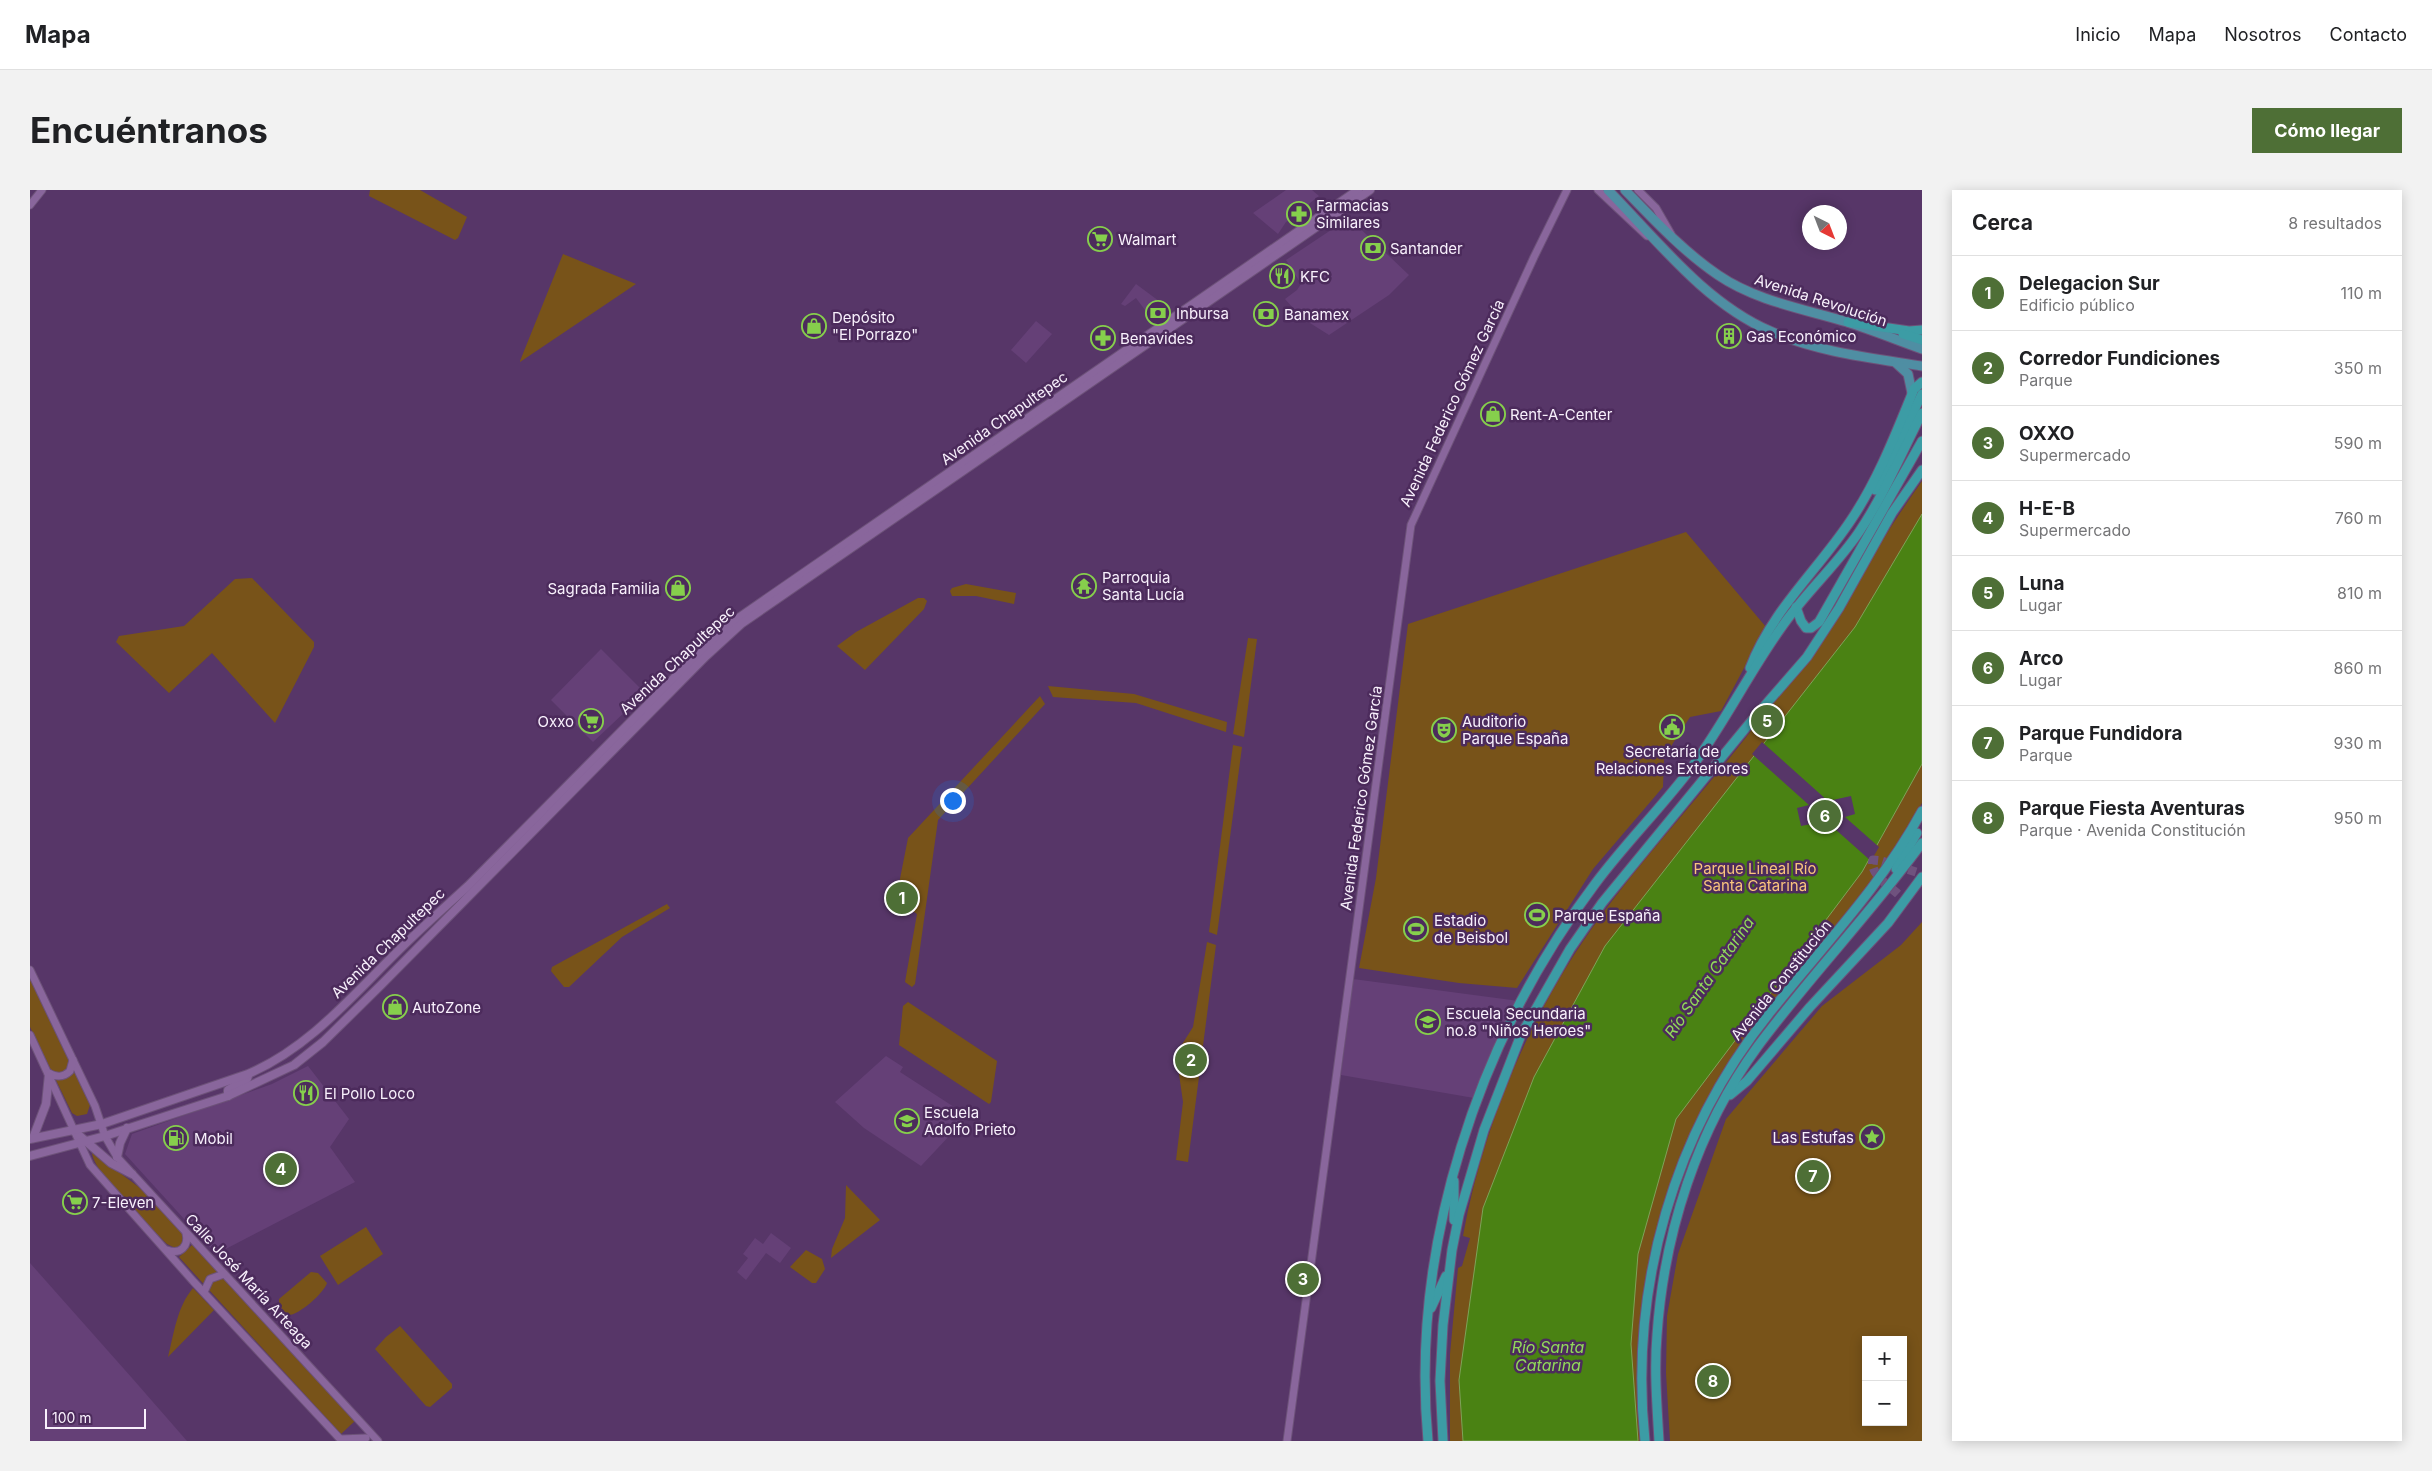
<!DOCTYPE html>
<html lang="es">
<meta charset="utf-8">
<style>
body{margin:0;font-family:Inter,sans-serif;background:#f2f2f2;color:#202124}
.controls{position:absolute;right:15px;bottom:15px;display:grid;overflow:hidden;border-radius:0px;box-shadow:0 2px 12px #0003}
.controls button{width:45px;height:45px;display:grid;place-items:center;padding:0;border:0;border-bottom:1px solid #e0e0e0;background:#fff;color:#202124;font:25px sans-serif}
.compass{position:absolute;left:1772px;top:15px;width:45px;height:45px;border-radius:50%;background:#fff;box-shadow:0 2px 12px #0003;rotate:138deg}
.scale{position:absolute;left:15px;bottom:12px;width:101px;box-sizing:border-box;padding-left:5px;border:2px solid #f8f0fc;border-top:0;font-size:14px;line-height:18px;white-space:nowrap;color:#f8f0fc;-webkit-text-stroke:4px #4c2b5c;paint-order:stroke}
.you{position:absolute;left:922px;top:610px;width:18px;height:18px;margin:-12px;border:4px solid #fff;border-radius:50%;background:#1a73e8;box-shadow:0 0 0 8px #1a73e833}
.badge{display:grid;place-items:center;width:32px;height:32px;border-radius:50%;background:#4e6f36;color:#fff;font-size:16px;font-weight:700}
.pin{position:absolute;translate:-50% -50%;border:2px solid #fff;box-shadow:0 1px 5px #0006}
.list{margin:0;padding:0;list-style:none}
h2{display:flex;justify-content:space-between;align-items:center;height:65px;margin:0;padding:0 20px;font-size:21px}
h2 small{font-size:16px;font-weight:400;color:#757577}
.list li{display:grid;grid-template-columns:32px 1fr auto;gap:15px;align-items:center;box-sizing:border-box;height:75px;padding:0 20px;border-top:1px solid #e0e0e0}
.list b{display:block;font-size:19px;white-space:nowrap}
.list p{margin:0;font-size:16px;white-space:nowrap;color:#757577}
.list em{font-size:16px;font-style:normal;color:#757577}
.map{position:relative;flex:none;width:1892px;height:1251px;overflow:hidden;border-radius:0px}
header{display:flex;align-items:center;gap:30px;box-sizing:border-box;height:70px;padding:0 25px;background:#fff;border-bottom:1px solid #e0e0e0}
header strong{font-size:24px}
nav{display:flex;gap:28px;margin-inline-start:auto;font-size:18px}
.intro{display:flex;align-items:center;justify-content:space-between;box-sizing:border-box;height:120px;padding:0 30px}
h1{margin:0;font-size:35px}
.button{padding:12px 22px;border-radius:0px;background:#4e6f36;color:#fff;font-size:18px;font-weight:700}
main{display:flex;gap:30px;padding:0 30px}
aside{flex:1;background:#fff;border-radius:0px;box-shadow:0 2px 12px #0003}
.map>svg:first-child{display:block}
</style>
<header>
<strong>Mapa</strong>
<nav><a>Inicio</a><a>Mapa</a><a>Nosotros</a><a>Contacto</a></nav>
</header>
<div class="intro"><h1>Encuéntranos</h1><a class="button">Cómo llegar</a></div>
<main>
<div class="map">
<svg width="1892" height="1251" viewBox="0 0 1892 1251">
<rect width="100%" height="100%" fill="#573668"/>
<g fill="#654077">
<polygon points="1256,0 1282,0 1289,6 1280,13 1269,29 1265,26 1256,32 1248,44 1223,23"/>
<polygon points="1319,28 1379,85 1359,105 1299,145 1272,128 1255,109 1267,100 1271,94 1256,70"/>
<polygon points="1106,94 1137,117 1138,122 1124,132 1106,108 1095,116 1091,114"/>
<polygon points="1006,131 1022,144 996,173 981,160"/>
<polygon points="571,459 615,503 563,552 521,510"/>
<polygon points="1323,789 1489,811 1467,852 1444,908 1311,885"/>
<polygon points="856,866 873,877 870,882 938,926 891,976 834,938 805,912"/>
<polygon points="278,876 319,929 300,957 325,992 186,1064 95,964 102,944 242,894"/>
<polygon points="741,1043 761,1058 750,1073 736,1063 716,1090 707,1082 718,1068 713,1064 725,1048 733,1054"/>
<polygon points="0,1073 102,1188 157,1251 0,1251"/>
</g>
<g fill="#785319" fill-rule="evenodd">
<polygon points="340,0 390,0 437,27 428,48 425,50 339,6"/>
<polygon points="533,64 606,94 490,172 490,171"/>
<path d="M1892 291V613C1873 647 1852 680 1828 711 1796 753 1759 790 1727 832 1635 953 1598 1101 1610 1251H1420V1164L1428 1078 1432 1076 1440 1048 1433 1046C1453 933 1502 820 1570 727 1616 664 1669 608 1717 546 1740 515 1764 484 1786 453 1823 400 1854 344 1892 291Z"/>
<polygon points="1656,342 1736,437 1691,521 1660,527 1634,567 1633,597 1563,679 1487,798 1429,793 1329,778 1346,688 1378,434"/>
<polygon points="222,388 284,452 284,457 245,533 182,463 139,503 86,452 89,446 154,436 205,389"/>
<polygon points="936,394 986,403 984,414 946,406 922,406 920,401 922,398"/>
<polygon points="888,408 894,408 897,411 894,419 835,480 807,456 826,442"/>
<polygon points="1218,448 1227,449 1214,547 1203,544"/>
<polygon points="1018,496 1104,504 1197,532 1196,542 1106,513 1023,507"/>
<polygon points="1010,506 1015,514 908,630 885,794 882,797 875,792 887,724 866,709 878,648"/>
<polygon points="1203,555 1212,557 1187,745 1179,742"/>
<polygon points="637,714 640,718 592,747 539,797 534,797 521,781 522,777"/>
<path d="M1892 732V1251H1640L1636 1183 1637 1126 1648 1064 1696 929 1792 816 1871 755ZM1836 1150H1873V1232H1836Z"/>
<polygon points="1177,752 1186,755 1158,972 1146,970 1153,912 1149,884 1151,856 1163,837"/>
<polygon points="0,789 60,915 57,924 47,926 42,923 0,837"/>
<polygon points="878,812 967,871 961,912 959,914 869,855 873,816"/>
<path d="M62 962 110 998 151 1041 154 1048 152 1055 147 1059 137 1054C121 1037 62 982 62 962Z"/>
<polygon points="816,995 850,1030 801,1068 802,1059 815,1028"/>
<polygon points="336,1037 353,1064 308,1095 290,1066"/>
<polygon points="163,1054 326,1230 311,1244 149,1067"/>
<polygon points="776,1060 792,1069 795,1079 786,1093 782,1093 760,1077"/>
<path d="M281 1082 288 1083 297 1093C294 1103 267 1127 257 1125L249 1115V1109Z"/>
<path d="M163 1098 184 1120 138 1167C144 1143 147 1117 163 1098Z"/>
<polygon points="370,1136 422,1194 422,1198 400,1217 396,1216 345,1159 356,1147"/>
</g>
<polygon fill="#4a8213" stroke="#7ea359" points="1892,324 1892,574 1832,682 1646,929 1608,1064 1601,1154 1608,1251 1433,1251 1429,1190 1453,1018 1504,887 1575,756 1825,437"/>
<polygon fill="#573668" points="1732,552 1798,611 1821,606 1825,624 1815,627 1849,657 1841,671 1796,631 1771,636 1767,618 1779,615 1722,564"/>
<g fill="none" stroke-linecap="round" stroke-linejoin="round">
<path stroke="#6f527e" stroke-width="9" stroke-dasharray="9 4.5" stroke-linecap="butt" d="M1868 704C1859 696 1839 683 1843 670L1852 671 1886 682"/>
<defs>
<g id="tertiary">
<polyline points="1568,0 1617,46"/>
<polyline points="1608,0 1626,18 1641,44"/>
<polyline points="0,15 12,0"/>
<polyline points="0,780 65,916 75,946 87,967 348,1251"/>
<polyline points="0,845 60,975 163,1091 312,1251"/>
<path d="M18 883C26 887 33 888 40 881L43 870"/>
<path d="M137 1060C151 1065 159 1056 156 1043"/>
<polyline points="174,1102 180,1089 194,1084"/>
<polyline points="311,1249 336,1248"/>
<polyline points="1257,1251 1381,335 1504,67 1537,0"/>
</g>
<g id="secondary">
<polyline points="198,906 198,900 217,889 218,886"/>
<polyline points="44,941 81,973 102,984"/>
<polyline points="3,948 16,914 19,884"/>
<path d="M0 949 72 934 218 884C279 858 322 806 368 761 390 739 414 718 438 696L650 482 707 429 1328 0"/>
<polyline points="0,966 75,946 198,906 264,875 293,852 351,795 676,466 711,434 1340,0"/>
<polyline points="87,967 90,953 97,938"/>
</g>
<g id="primary">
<path d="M1578 0C1627 50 1675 113 1740 141 1787 162 1842 168 1892 176"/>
<path d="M1595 0C1624 30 1654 62 1688 85 1726 111 1774 119 1817 132 1842 140 1867 150 1892 159"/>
<polyline points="1866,173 1878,184 1882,203"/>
</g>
<g id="trunk">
<polyline points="1818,132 1879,141 1892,140"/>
<polyline points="1873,144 1892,150"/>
<polyline points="1845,300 1892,204"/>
<polyline points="1766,417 1771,431 1776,438 1781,438 1789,432 1892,251"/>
<path d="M1720 478C1742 420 1788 380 1821 330 1848 290 1866 243 1884 199L1892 192"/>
<polyline points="1866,679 1887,643"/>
<polyline points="1700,905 1717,891 1780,817 1858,733 1892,687"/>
<polyline points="1424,1030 1424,991"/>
<polyline points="1401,1118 1416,1086"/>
<path d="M1398 1251C1380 1056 1448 849 1565 694 1594 655 1629 620 1659 581 1693 536 1718 484 1751 438 1774 404 1806 376 1829 342 1854 305 1872 262 1892 223"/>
<polyline points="1413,1251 1410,1191 1413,1135 1422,1060 1429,1025 1454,940 1491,845 1540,759 1572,713 1723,529 1777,467 1809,418 1862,323 1892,280"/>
<path d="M1615 1251C1599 1097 1644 940 1742 820 1794 755 1852 695 1892 621"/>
<path d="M1629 1251C1627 1216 1624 1180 1627 1145 1634 1043 1667 939 1728 856 1780 786 1841 723 1892 653"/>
</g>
</defs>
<use href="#tertiary" stroke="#6d5279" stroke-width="9"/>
<use href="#secondary" stroke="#6d5279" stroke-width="10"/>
<use href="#primary" stroke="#6d5279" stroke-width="11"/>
<use href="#trunk" stroke="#6d5279" stroke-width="11"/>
<use href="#tertiary" stroke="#89669c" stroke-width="7"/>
<use href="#secondary" stroke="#89669c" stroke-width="8"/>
<use href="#primary" stroke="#4f8ea3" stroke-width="9"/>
<use href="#trunk" stroke="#3c9ca5" stroke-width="9"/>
</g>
<defs>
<symbol id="pharmacy-ring" viewBox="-11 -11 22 22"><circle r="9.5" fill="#4c2b5c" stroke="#86cf4c" stroke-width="1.5"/><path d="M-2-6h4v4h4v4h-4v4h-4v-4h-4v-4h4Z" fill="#86cf4c"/></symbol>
<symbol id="supermarket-ring" viewBox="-11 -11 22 22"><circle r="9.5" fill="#4c2b5c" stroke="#86cf4c" stroke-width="1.5"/><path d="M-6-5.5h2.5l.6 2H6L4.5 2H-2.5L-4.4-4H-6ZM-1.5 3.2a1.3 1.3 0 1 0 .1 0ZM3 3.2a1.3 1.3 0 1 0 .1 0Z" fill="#86cf4c"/></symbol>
<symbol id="bank-ring" viewBox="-11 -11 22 22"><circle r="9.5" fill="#4c2b5c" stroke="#86cf4c" stroke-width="1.5"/><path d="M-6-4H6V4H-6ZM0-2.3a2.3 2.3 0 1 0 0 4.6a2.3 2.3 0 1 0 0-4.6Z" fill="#86cf4c"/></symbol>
<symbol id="restaurant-ring" viewBox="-11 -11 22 22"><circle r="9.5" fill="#4c2b5c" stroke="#86cf4c" stroke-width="1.5"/><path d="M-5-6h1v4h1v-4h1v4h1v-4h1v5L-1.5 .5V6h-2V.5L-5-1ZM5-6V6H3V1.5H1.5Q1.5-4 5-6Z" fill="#86cf4c"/></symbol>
<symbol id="shop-ring" viewBox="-11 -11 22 22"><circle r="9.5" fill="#4c2b5c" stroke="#86cf4c" stroke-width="1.5"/><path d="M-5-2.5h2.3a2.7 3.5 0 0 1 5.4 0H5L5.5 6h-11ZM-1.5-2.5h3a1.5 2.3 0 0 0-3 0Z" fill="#86cf4c"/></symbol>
<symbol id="building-ring" viewBox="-11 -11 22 22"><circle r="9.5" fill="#4c2b5c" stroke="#86cf4c" stroke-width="1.5"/><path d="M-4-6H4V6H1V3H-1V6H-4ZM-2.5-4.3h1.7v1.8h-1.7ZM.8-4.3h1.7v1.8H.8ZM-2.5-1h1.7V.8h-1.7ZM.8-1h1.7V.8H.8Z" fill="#86cf4c"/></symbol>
<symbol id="temple-ring" viewBox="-11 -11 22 22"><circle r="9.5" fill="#4c2b5c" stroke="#86cf4c" stroke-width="1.5"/><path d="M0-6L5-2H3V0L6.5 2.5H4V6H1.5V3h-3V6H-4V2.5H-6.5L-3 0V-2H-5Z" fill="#86cf4c"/></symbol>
<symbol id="civic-ring" viewBox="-11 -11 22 22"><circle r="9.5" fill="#4c2b5c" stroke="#86cf4c" stroke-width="1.5"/><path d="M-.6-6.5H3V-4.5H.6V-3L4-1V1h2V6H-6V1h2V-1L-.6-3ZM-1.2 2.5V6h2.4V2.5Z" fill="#86cf4c"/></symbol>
<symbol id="theatre-ring" viewBox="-11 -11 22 22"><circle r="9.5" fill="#4c2b5c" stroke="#86cf4c" stroke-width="1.5"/><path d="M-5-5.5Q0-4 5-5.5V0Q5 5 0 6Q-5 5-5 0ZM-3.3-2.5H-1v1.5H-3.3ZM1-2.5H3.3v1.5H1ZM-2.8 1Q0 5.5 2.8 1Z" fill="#86cf4c"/></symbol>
<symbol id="stadium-ring" viewBox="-11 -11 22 22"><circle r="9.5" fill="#4c2b5c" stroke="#86cf4c" stroke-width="1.5"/><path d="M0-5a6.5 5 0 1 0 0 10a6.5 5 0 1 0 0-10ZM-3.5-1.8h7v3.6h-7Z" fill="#86cf4c"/></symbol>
<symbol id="school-ring" viewBox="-11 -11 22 22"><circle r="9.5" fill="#4c2b5c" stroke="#86cf4c" stroke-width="1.5"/><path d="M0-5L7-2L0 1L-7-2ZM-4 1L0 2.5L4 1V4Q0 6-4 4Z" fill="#86cf4c"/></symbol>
<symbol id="sight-ring" viewBox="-11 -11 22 22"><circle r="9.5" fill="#4c2b5c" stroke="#86cf4c" stroke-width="1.5"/><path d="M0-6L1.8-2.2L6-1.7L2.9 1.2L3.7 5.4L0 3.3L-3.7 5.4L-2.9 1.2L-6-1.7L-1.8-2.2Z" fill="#86cf4c"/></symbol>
<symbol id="fuel-ring" viewBox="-11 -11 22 22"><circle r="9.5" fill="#4c2b5c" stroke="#86cf4c" stroke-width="1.5"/><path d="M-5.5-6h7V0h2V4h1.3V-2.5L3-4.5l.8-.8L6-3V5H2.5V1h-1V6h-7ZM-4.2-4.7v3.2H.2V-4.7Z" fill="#86cf4c"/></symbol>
</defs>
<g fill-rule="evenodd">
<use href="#pharmacy-ring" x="1255" y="10" width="28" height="28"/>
<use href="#supermarket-ring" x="1056" y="35" width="28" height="28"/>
<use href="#bank-ring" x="1329" y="44" width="28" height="28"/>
<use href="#restaurant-ring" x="1238" y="72" width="28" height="28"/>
<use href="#bank-ring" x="1114" y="109" width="28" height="28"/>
<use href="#bank-ring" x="1222" y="110" width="28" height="28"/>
<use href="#shop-ring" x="770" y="122" width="28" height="28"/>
<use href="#building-ring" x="1685" y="132" width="28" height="28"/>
<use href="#pharmacy-ring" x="1059" y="134" width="28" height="28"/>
<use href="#shop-ring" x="1449" y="210" width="28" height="28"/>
<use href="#temple-ring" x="1040" y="382" width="28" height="28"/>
<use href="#shop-ring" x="634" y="384" width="28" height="28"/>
<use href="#supermarket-ring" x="547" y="517" width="28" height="28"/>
<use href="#civic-ring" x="1628" y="523" width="28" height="28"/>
<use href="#theatre-ring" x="1400" y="526" width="28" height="28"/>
<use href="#stadium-ring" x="1493" y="711" width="28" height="28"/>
<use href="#stadium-ring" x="1372" y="725" width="28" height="28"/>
<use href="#shop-ring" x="351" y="803" width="28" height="28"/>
<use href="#school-ring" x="1384" y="818" width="28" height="28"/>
<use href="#restaurant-ring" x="262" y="889" width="28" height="28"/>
<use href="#school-ring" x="863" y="917" width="28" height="28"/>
<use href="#sight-ring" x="1828" y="933" width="28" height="28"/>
<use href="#fuel-ring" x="132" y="934" width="28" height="28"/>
<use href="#supermarket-ring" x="31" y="998" width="28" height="28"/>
</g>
<g text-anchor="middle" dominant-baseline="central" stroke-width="5" stroke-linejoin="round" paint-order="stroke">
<g font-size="15" fill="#f8f0fc" stroke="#4c2b5c" text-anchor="start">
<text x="1286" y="15">Farmacias<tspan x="1286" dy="17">Similares</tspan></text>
<text x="1088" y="49">Walmart</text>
<text x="1360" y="58">Santander</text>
<text x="1270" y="86">KFC</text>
<text x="1146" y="123">Inbursa</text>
<text x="1254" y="124">Banamex</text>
<text x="802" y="127">Depósito<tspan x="802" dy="17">"El Porrazo"</tspan></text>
<text x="1716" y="146">Gas Económico</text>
<text x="1090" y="148">Benavides</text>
<text x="1480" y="224">Rent-A-Center</text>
<text x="1072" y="387">Parroquia<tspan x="1072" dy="17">Santa Lucía</tspan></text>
<text x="630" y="398" text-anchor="end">Sagrada Familia</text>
<text x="544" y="531" text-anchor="end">Oxxo</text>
<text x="1432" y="531">Auditorio<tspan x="1432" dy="17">Parque España</tspan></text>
<text x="1642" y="561" text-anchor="middle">Secretaría de<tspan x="1642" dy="17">Relaciones Exteriores</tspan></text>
<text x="1524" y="725">Parque España</text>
<text x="1404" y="730">Estadio<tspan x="1404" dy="17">de Beisbol</tspan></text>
<text x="382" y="817">AutoZone</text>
<text x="1416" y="823">Escuela Secundaria<tspan x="1416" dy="17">no.8 "Niños Heroes"</tspan></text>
<text x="294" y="903">El Pollo Loco</text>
<text x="894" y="922">Escuela<tspan x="894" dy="17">Adolfo Prieto</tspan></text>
<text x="1824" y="947" text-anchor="end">Las Estufas</text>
<text x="164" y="948">Mobil</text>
<text x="62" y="1012">7-Eleven</text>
</g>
<g font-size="15" fill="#f8f0fc" stroke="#4c2b5c">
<text transform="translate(1791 110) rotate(18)">Avenida Revolución</text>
<text transform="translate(1422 213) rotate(-65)">Avenida Federico Gómez García</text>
<text transform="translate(974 228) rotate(-35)">Avenida Chapultepec</text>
<text transform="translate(647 470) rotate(-43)">Avenida Chapultepec</text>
<text transform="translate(1331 608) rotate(-82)">Avenida Federico Gómez García</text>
<text transform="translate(358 753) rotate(-44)">Avenida Chapultepec</text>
<text transform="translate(1751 790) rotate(-51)">Avenida Constitución</text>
<text transform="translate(219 1091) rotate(47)">Calle José María Arteaga</text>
</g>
<g font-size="15" fill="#f9c47d" stroke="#4c2b5c">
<text x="1725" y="678">Parque Lineal Río<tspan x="1725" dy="17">Santa Catarina</tspan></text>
</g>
<g font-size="16" font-style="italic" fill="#91da5a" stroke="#4c2b5c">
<text transform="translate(1679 787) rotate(-55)">Río Santa Catarina</text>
<text x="1518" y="1157">Río Santa<tspan x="1518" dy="18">Catarina</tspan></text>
</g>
</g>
</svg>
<div class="controls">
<button>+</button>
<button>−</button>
</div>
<svg class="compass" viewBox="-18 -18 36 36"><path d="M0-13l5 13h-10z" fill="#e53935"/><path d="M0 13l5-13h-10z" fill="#757577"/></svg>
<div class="scale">100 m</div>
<div class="you"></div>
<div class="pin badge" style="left:872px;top:708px">1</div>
<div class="pin badge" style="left:1161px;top:870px">2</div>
<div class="pin badge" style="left:1273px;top:1089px">3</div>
<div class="pin badge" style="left:251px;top:979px">4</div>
<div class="pin badge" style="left:1737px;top:531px">5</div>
<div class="pin badge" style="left:1795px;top:626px">6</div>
<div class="pin badge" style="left:1783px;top:986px">7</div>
<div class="pin badge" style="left:1683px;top:1191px">8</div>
</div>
<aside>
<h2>Cerca<small>8 resultados</small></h2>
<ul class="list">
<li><span class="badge">1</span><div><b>Delegacion Sur</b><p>Edificio público</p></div><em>110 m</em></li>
<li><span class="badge">2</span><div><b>Corredor Fundiciones</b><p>Parque</p></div><em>350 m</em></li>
<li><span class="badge">3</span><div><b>OXXO</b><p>Supermercado</p></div><em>590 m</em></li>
<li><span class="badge">4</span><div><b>H-E-B</b><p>Supermercado</p></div><em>760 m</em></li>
<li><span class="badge">5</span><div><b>Luna</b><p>Lugar</p></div><em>810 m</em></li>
<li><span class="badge">6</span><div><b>Arco</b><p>Lugar</p></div><em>860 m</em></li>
<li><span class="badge">7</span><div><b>Parque Fundidora</b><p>Parque</p></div><em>930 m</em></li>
<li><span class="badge">8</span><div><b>Parque Fiesta Aventuras</b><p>Parque · Avenida Constitución</p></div><em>950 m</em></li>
</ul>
</aside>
</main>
